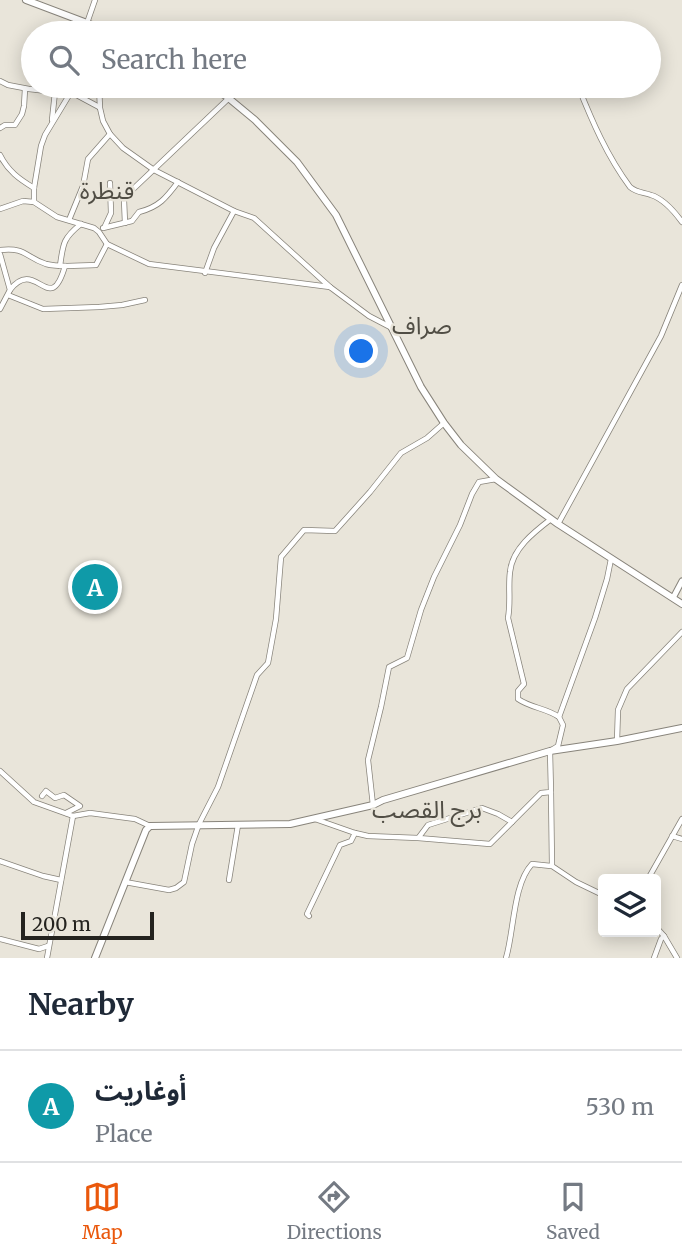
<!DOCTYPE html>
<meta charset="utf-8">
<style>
body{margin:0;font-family:Merriweather,"Noto Sans Arabic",serif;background:#f2f2f3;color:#1f2937}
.controls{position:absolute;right:21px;bottom:21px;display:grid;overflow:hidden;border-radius:7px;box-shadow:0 4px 18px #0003}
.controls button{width:63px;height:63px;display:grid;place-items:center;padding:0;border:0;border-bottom:2px solid #e0e1e3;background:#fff;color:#1f2937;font:35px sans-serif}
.scale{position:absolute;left:21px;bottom:18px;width:133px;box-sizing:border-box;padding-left:7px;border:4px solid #24231f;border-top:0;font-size:19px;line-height:24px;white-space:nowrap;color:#24231f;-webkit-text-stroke:5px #e9e5da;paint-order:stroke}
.you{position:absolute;left:362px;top:352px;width:24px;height:24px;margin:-18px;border:5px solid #fff;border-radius:50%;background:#1a73e8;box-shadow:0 0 0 10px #1a73e833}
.badge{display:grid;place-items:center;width:46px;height:46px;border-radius:50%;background:#ea580c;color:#fff;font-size:23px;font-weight:700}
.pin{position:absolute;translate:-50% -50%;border:4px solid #fff;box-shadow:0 2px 7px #0006}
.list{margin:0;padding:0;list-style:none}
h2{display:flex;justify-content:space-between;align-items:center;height:91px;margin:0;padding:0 28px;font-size:30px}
h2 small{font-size:23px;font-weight:400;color:#747a83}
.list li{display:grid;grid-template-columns:46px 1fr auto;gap:21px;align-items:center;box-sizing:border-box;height:112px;padding:0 28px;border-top:2px solid #e0e1e3}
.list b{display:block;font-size:26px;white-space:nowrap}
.list p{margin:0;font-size:23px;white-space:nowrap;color:#747a83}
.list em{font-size:23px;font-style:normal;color:#747a83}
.icon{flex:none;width:38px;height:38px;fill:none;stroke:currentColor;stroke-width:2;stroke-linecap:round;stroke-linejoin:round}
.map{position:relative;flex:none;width:682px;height:958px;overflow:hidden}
.search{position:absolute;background:#fff;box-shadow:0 4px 18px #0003;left:21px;right:21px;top:21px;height:77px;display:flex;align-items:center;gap:18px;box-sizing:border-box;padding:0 24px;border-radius:38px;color:#747a83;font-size:26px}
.sheet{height:203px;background:#fff}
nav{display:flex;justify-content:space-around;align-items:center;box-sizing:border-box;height:98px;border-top:2px solid #e0e1e3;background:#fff;font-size:19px;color:#747a83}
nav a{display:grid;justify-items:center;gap:4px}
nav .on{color:#ea580c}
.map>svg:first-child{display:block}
</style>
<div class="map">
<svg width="682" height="958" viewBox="0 0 682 958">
<rect width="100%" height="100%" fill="#e9e5da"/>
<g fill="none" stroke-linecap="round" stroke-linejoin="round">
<defs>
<g id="minor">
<polyline points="87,23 95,0"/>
<polyline points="0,81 8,85 29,89 55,92 71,92 99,107"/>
<polyline points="99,86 100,108 103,121 110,134 123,148 154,170 234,211 254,218 330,287"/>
<path d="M578 86C592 121 607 156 630 187 637 193 643 192 651 195 664 199 674 211 682 222"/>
<polyline points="226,96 236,86"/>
<polyline points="52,120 55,92"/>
<polyline points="0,128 5,125 15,125 22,114 24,106 25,89"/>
<path d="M0 155C8 171 19 179 34 188"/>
<polyline points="34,202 34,188 41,146 45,135 71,92 84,86"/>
<polyline points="0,209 23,201 34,202 57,217 94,228 99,232 107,244 149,264 330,287 369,316 392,328"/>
<polyline points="69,220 83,186 88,159 110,134"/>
<polyline points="125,223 124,200 130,192 229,98"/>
<polyline points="105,226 111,213 110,183"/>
<path d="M103 228 132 221 139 212C159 207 166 198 178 182"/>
<path d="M0 250C26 247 25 257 46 264 62 268 80 265 96 265L107 244"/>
<polyline points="0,254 10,290 0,309"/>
<path d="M60 266C63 244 63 238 81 224"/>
<polyline points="205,273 214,248 234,211"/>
<path d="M10 290C36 256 50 319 65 266"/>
<polyline points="8,295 43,309 99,307 122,305 145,300"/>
<path d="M551 519C534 532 512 549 510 572 508 587 511 602 508 618L524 684 518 691V699C531 708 546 708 559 717"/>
<polyline points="558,524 661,336 682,285"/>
<polyline points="617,741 618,710 627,689 682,632"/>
<polyline points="0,771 34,802 73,816 90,813 135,819 150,826"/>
<polyline points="551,792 552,866 576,882 603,895"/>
<polyline points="42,796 46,791 55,798 64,795 80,806 66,813"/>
<polyline points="373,805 368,760 381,707 389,667 407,658 421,610 434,577 460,525 472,494 479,482 496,479"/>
<polyline points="315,819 355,833 368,836 418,838 490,844 541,793 551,792 550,751 558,746 563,725 559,717 595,618 607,579 611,559"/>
<polyline points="672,836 682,839"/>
<polyline points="419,837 428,825 482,808 498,814 512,822"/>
<polyline points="0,861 43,876 61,880"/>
<polyline points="648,879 682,819"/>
<polyline points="229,880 238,825"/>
<polyline points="125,882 169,890 176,888 184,882 192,844 199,824 218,787 257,675 268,663 276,619 281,557 304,530 335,531 370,492 401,453 427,438 444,423"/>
<polyline points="309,916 307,914 340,845 351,841 355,833"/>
<polyline points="656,927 664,936 677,958"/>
<polyline points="0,939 39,949 48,946"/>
<polyline points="47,958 73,816"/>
<path d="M506 958C514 932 513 884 532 864L551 866"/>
<polyline points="654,958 661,939 664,936"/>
</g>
<polyline id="tertiary" points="673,598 682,581"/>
<g id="secondary">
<polyline points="26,0 87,23 110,33"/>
<polyline points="207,86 226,96 255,120 297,162 336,215 421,387 444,423 461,445 496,479 558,524 682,604"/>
<polyline points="95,958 146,830 150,826 290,824 373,805 383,800 550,751 617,741 682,728"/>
</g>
</defs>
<use href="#minor" stroke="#88847b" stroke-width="6"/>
<use href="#tertiary" stroke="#88847b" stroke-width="7"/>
<use href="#secondary" stroke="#88847b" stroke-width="8"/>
<use href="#minor" stroke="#fff" stroke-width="4.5"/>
<use href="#tertiary" stroke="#fff" stroke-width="5"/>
<use href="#secondary" stroke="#fff" stroke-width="6"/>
</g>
<g text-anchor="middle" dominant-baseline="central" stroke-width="5" stroke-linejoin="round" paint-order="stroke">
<g font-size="24" fill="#514e45" stroke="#e9e5da">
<text x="107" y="190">قنطرة</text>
<text x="422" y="325">صراف</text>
<text x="427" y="809">برج القصب</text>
</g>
</g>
</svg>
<div class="controls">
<button><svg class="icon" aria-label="layers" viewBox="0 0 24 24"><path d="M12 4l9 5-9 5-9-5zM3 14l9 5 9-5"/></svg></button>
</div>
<div class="scale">200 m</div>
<div class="you"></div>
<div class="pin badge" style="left:95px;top:587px;background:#0f9aa8">A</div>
<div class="search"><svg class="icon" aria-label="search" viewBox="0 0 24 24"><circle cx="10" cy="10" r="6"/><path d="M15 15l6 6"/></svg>Search here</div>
</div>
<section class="sheet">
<h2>Nearby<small></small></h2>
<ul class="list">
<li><span class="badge" style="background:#0f9aa8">A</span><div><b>أوغاريت</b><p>Place</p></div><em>530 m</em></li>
</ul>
</section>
<nav>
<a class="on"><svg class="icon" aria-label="map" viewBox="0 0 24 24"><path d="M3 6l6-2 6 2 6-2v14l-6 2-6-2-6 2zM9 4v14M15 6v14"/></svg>Map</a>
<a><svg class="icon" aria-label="directions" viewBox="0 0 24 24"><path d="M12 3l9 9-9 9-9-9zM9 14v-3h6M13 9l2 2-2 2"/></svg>Directions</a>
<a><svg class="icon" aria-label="saved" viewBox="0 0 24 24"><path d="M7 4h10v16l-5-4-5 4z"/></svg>Saved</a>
</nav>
